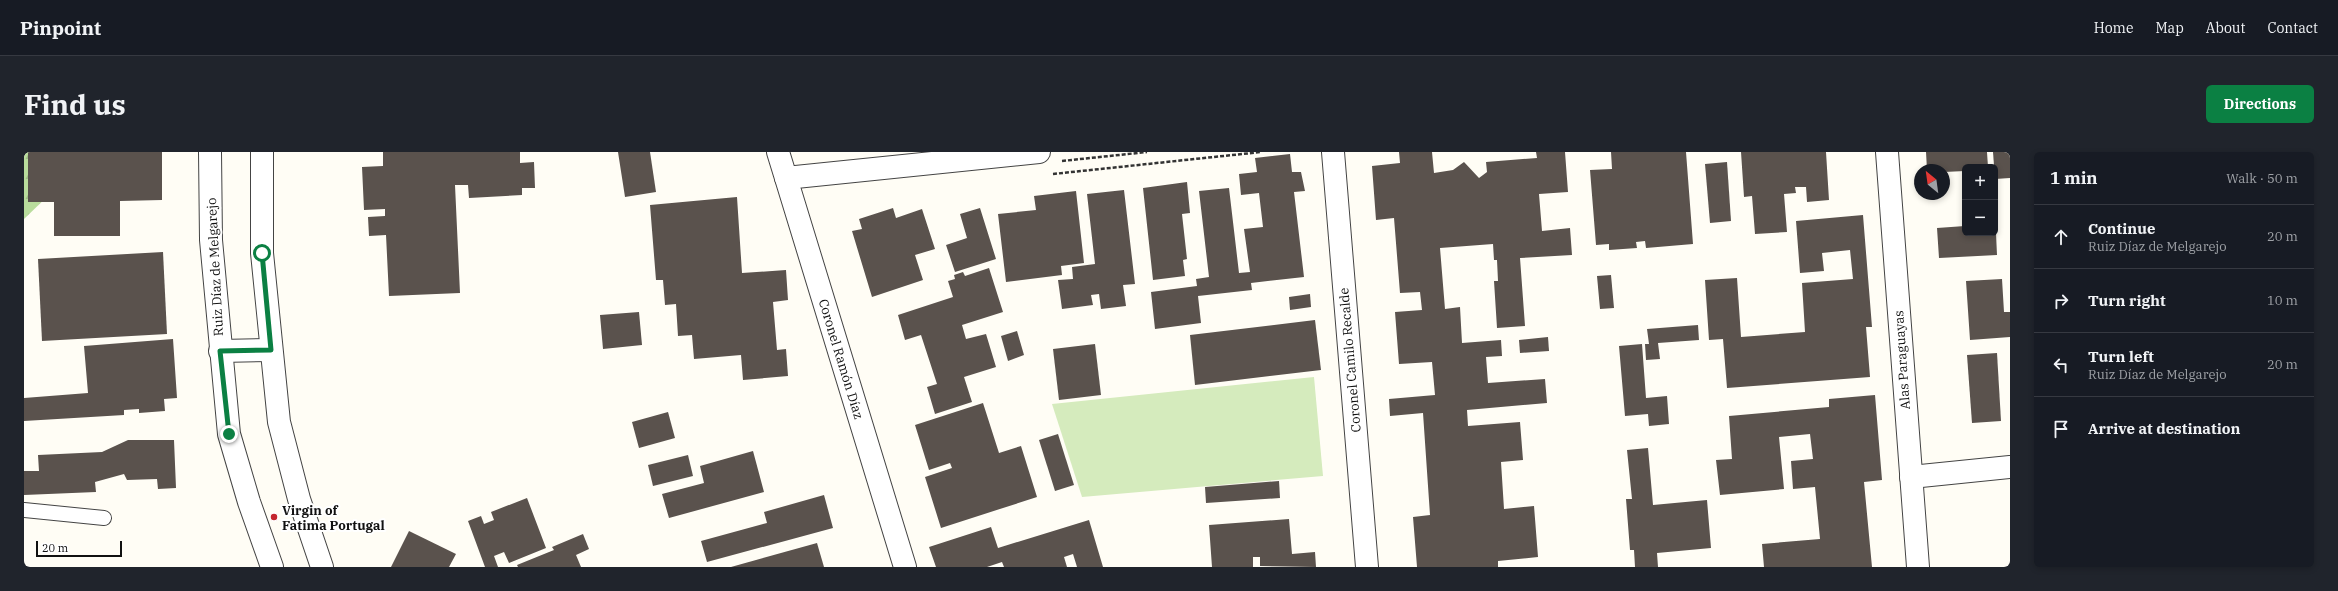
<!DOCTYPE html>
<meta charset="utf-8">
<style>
body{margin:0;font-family:"IBM Plex Serif",serif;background:#20242c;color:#f1f3f6}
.controls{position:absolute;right:12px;top:12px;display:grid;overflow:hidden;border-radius:6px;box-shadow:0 2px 6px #0003}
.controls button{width:36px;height:36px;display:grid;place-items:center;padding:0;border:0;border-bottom:1px solid #363941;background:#171b24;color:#f1f3f6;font:20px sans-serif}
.compass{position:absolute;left:1890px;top:12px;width:36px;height:36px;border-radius:50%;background:#171b24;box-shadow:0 2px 6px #0003;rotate:331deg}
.scale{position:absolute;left:12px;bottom:10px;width:86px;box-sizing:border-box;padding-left:4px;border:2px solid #111;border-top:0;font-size:11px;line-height:14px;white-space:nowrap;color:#111;-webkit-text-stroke:3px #fff;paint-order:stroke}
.stop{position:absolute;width:12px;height:12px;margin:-9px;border:3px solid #0b8043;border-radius:50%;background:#fff}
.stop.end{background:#0b8043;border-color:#fff;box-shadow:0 1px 4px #0008}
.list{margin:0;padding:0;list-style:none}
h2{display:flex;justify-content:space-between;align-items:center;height:52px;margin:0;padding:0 16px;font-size:17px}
h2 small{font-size:13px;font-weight:400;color:#9ea1a6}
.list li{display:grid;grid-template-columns:26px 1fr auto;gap:12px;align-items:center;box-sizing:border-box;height:64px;padding:0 16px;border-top:1px solid #363941}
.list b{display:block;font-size:15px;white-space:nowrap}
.list p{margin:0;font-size:13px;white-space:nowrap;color:#9ea1a6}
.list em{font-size:13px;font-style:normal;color:#9ea1a6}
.icon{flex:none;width:22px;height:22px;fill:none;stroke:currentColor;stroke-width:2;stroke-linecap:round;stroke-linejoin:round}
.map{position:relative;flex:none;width:1986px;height:415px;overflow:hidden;border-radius:6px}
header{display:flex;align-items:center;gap:24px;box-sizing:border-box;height:56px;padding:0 20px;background:#171b24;border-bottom:1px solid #363941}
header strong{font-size:19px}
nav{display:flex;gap:22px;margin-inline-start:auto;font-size:14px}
.intro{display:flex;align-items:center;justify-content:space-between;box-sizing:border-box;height:96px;padding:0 24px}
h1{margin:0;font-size:28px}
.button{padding:10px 18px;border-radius:6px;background:#0b8043;color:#fff;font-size:14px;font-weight:700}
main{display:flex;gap:24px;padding:0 24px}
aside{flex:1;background:#171b24;border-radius:6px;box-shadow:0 2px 6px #0003}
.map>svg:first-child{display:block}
</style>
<header>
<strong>Pinpoint</strong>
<nav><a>Home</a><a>Map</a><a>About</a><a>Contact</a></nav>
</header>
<div class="intro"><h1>Find us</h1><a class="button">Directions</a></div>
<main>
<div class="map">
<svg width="1986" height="415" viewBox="0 0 1986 415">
<defs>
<pattern id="forest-firs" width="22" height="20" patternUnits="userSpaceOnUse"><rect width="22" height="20" fill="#b9dc9c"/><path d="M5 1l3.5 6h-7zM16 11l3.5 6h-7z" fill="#9ebc85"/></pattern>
</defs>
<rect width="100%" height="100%" fill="#fffdf5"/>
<polygon fill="#d5ebbd" points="1290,225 1299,324 1058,345 1028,252"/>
<polygon fill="url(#forest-firs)" points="0,0 9,0 27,41 0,67"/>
<g fill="#5a524d">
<polygon points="4,0 138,0 138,48 96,49 96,84 30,84 30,50 4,50"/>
<polygon points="359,0 496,0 496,11 510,10 511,36 498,36 498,43 445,46 444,33 431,33 436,141 365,144 362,83 345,84 344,65 361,64 361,57 340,58 338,15 359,14"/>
<polygon points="594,0 626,0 632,40 601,45"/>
<polygon points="1375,0 1408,0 1410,21 1429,18 1440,10 1455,26 1463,20 1462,10 1513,6 1512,0 1541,0 1544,40 1515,42 1518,79 1546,76 1548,103 1496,106 1501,174 1473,176 1470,129 1474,129 1473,108 1470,108 1469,92 1416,96 1421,157 1436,155 1438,191 1477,188 1478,204 1462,205 1464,231 1521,227 1523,251 1443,258 1444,274 1496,270 1499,308 1477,310 1480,357 1510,354 1514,405 1474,409 1474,415 1393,415 1389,365 1406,363 1399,261 1366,264 1365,247 1411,243 1408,210 1375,212 1371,160 1398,158 1396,140 1376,141 1370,66 1352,68 1348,14 1376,11"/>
<polygon points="1587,0 1662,0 1669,92 1622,96 1621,89 1612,90 1613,96 1585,98 1585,92 1572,93 1566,18 1588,17"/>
<polygon points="1717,0 1802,0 1805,48 1783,50 1782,35 1771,35 1772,41 1760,42 1763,80 1731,82 1728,44 1720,45"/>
<polygon points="1902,0 1963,0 1964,15 1941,15 1941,19 1920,20 1920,18 1903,18"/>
<polygon points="1969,0 1986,0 1986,26 1971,27"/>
<polygon points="1266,2 1268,20 1277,20 1281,39 1270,40 1280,125 1227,131 1228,138 1174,144 1177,171 1131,177 1127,140 1173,134 1172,127 1185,125 1175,39 1205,36 1215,121 1226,120 1220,77 1239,75 1235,41 1217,43 1215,22 1233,20 1231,6"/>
<polygon points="1703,10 1707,69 1686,71 1681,12"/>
<polygon points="1163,30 1166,61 1158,62 1163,107 1159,108 1161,124 1129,128 1119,36"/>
<polygon points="1100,38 1111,132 1099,133 1102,154 1077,157 1075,142 1067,143 1069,153 1038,157 1034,128 1049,127 1048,115 1071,112 1063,42"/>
<polygon points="1052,39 1060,111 1037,114 1038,123 982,130 974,62 1012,58 1010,44"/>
<polygon points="713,45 718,121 762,118 764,148 749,150 753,198 762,197 764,224 719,228 717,203 670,207 668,183 654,184 652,152 641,153 639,128 632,128 626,53"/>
<polygon points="869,56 872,66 898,57 911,97 891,103 899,128 848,145 828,79 838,77 835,67"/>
<polygon points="956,56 972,107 931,120 922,93 943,86 936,62"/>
<polygon points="1839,63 1848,175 1842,175 1846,225 1703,236 1699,187 1685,188 1681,128 1713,126 1717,185 1781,180 1778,131 1829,127 1826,98 1798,101 1800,119 1776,121 1772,69"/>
<polygon points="1941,74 1941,81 1972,81 1973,103 1915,106 1913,76"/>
<polygon points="139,100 143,182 18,189 14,107"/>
<polygon points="965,116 979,160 938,173 942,187 962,182 972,215 940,225 948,250 911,262 903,235 913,232 897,183 881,188 874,163 929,145 924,129 931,127 930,123 939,120 941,124"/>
<polygon points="1587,123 1590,156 1576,157 1573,124"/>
<polygon points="1978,127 1980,160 1986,160 1986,185 1946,188 1942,129"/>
<polygon points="1286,142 1287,155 1266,158 1265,145"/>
<polygon points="615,160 618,193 579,197 576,163"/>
<polygon points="1291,168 1297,218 1171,233 1166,183"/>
<polygon points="1674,173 1675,188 1634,191 1636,207 1622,208 1621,192 1625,192 1623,177"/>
<polygon points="993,179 1000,203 984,209 977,184"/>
<polygon points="1524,185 1525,199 1496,201 1495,188"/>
<polygon points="149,187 153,246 140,247 141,259 115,261 115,257 100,258 100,263 0,269 0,246 64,241 60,194"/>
<polygon points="1071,192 1077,243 1035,248 1029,197"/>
<polygon points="1618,192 1622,246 1643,244 1645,272 1625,274 1624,262 1601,264 1595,194"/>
<polygon points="1973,201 1977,269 1948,271 1943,203"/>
<polygon points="1851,243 1858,328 1840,330 1848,415 1740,415 1738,392 1796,387 1791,335 1769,337 1767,309 1789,307 1786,282 1755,285 1760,337 1696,343 1692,308 1708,307 1705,264 1805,255 1805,247"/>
<polygon points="959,251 975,301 997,294 1013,345 917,376 901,325 928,316 926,311 905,318 891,273"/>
<polygon points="644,260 651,286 615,296 608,270"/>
<polygon points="1034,282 1050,333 1031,339 1015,288"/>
<polygon points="104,288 150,288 152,336 134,337 133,327 103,328 100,322 71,330 72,340 0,343 0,319 15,319 14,303 78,300"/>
<polygon points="1624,296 1629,353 1683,348 1687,396 1633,401 1634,415 1611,415 1610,398 1606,398 1602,347 1608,347 1603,298"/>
<polygon points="729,299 740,340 645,366 638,342 680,331 676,314"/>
<polygon points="664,303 669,324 629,334 624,313"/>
<polygon points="1255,329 1256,346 1182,351 1181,335"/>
<polygon points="800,343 809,376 683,410 677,389 743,371 740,360"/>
<polygon points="503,346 522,396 485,411 480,400 470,404 474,415 461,415 444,369 457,364 460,372 470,368 467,360"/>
<polygon points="1265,367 1268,402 1291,400 1292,415 1236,414 1236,405 1229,405 1229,415 1188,415 1185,373"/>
<polygon points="1065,368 1079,415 1053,415 1049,402 1040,405 1043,415 980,415 978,410 963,415 912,415 905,395 967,375 974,396"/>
<polygon points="385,379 432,402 425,415 367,415"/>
<polygon points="559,382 565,397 552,403 557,415 494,415 493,413 530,398 528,395"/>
<polygon points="793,391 800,415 707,415"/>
</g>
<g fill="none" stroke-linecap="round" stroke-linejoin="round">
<defs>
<polyline id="service" points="0,358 80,366"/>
<g id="minor">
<polyline points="186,0 187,88 205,282 225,350 248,415"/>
<polyline points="238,0 238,101 255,270 275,347 298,415"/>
<polyline points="1309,0 1343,415"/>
<polyline points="762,26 881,415"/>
<polyline points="196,199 247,198"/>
<polyline points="1887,325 1986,315"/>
</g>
<g id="tertiary">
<polyline points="754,0 762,26 1015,0"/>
<polyline points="1863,0 1894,415"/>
</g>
</defs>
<use href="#service" stroke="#444" stroke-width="16"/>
<use href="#minor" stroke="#444" stroke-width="24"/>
<use href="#tertiary" stroke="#444" stroke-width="24"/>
<g stroke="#333" stroke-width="2.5" stroke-dasharray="4 2" stroke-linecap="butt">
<polyline points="1038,9 1123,0"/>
<polyline points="1029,22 1237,0"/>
</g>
<use href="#service" stroke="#fff" stroke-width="14"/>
<use href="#minor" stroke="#fff" stroke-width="22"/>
<use href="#tertiary" stroke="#fff" stroke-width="22"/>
</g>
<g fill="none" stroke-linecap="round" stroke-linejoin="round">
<polyline stroke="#0b8043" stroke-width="5" points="205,282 196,199 247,198 238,101"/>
</g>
<circle fill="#c4262e" stroke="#fff" stroke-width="1.5" cx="250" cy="365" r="4"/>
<g text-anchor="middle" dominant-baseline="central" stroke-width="4" stroke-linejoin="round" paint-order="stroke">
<g font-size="13" fill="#111" stroke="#fff">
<text transform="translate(191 115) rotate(-93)">Ruiz Díaz de Melgarejo</text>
<text transform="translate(817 207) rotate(73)">Coronel Ramón Díaz</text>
<text transform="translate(1326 208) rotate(-95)">Coronel Camilo Recalde</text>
<text transform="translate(1878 208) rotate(-94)">Alas Paraguayas</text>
</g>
<g font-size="13" font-weight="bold" fill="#111" stroke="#fff" text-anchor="start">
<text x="258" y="358">Virgin of<tspan x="258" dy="15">Fatima Portugal</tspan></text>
</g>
</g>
</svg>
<div class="controls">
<button>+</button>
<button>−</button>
</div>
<svg class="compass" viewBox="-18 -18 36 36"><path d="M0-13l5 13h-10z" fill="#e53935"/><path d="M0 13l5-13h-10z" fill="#9ea1a6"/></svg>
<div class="scale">20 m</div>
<div class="stop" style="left:238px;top:101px"></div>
<div class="stop end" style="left:205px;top:282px"></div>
</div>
<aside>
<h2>1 min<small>Walk · 50 m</small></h2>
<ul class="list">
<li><svg class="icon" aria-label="ahead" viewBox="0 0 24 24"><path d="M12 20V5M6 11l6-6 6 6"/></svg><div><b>Continue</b><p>Ruiz Díaz de Melgarejo</p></div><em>20 m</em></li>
<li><svg class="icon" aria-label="right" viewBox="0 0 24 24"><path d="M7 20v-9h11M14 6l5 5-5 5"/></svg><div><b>Turn right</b></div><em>10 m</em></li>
<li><svg class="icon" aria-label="left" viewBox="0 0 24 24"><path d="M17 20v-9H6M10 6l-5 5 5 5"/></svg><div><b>Turn left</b><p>Ruiz Díaz de Melgarejo</p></div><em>20 m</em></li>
<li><svg class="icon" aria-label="arrive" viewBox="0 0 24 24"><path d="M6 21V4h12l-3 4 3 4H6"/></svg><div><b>Arrive at destination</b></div></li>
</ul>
</aside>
</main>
